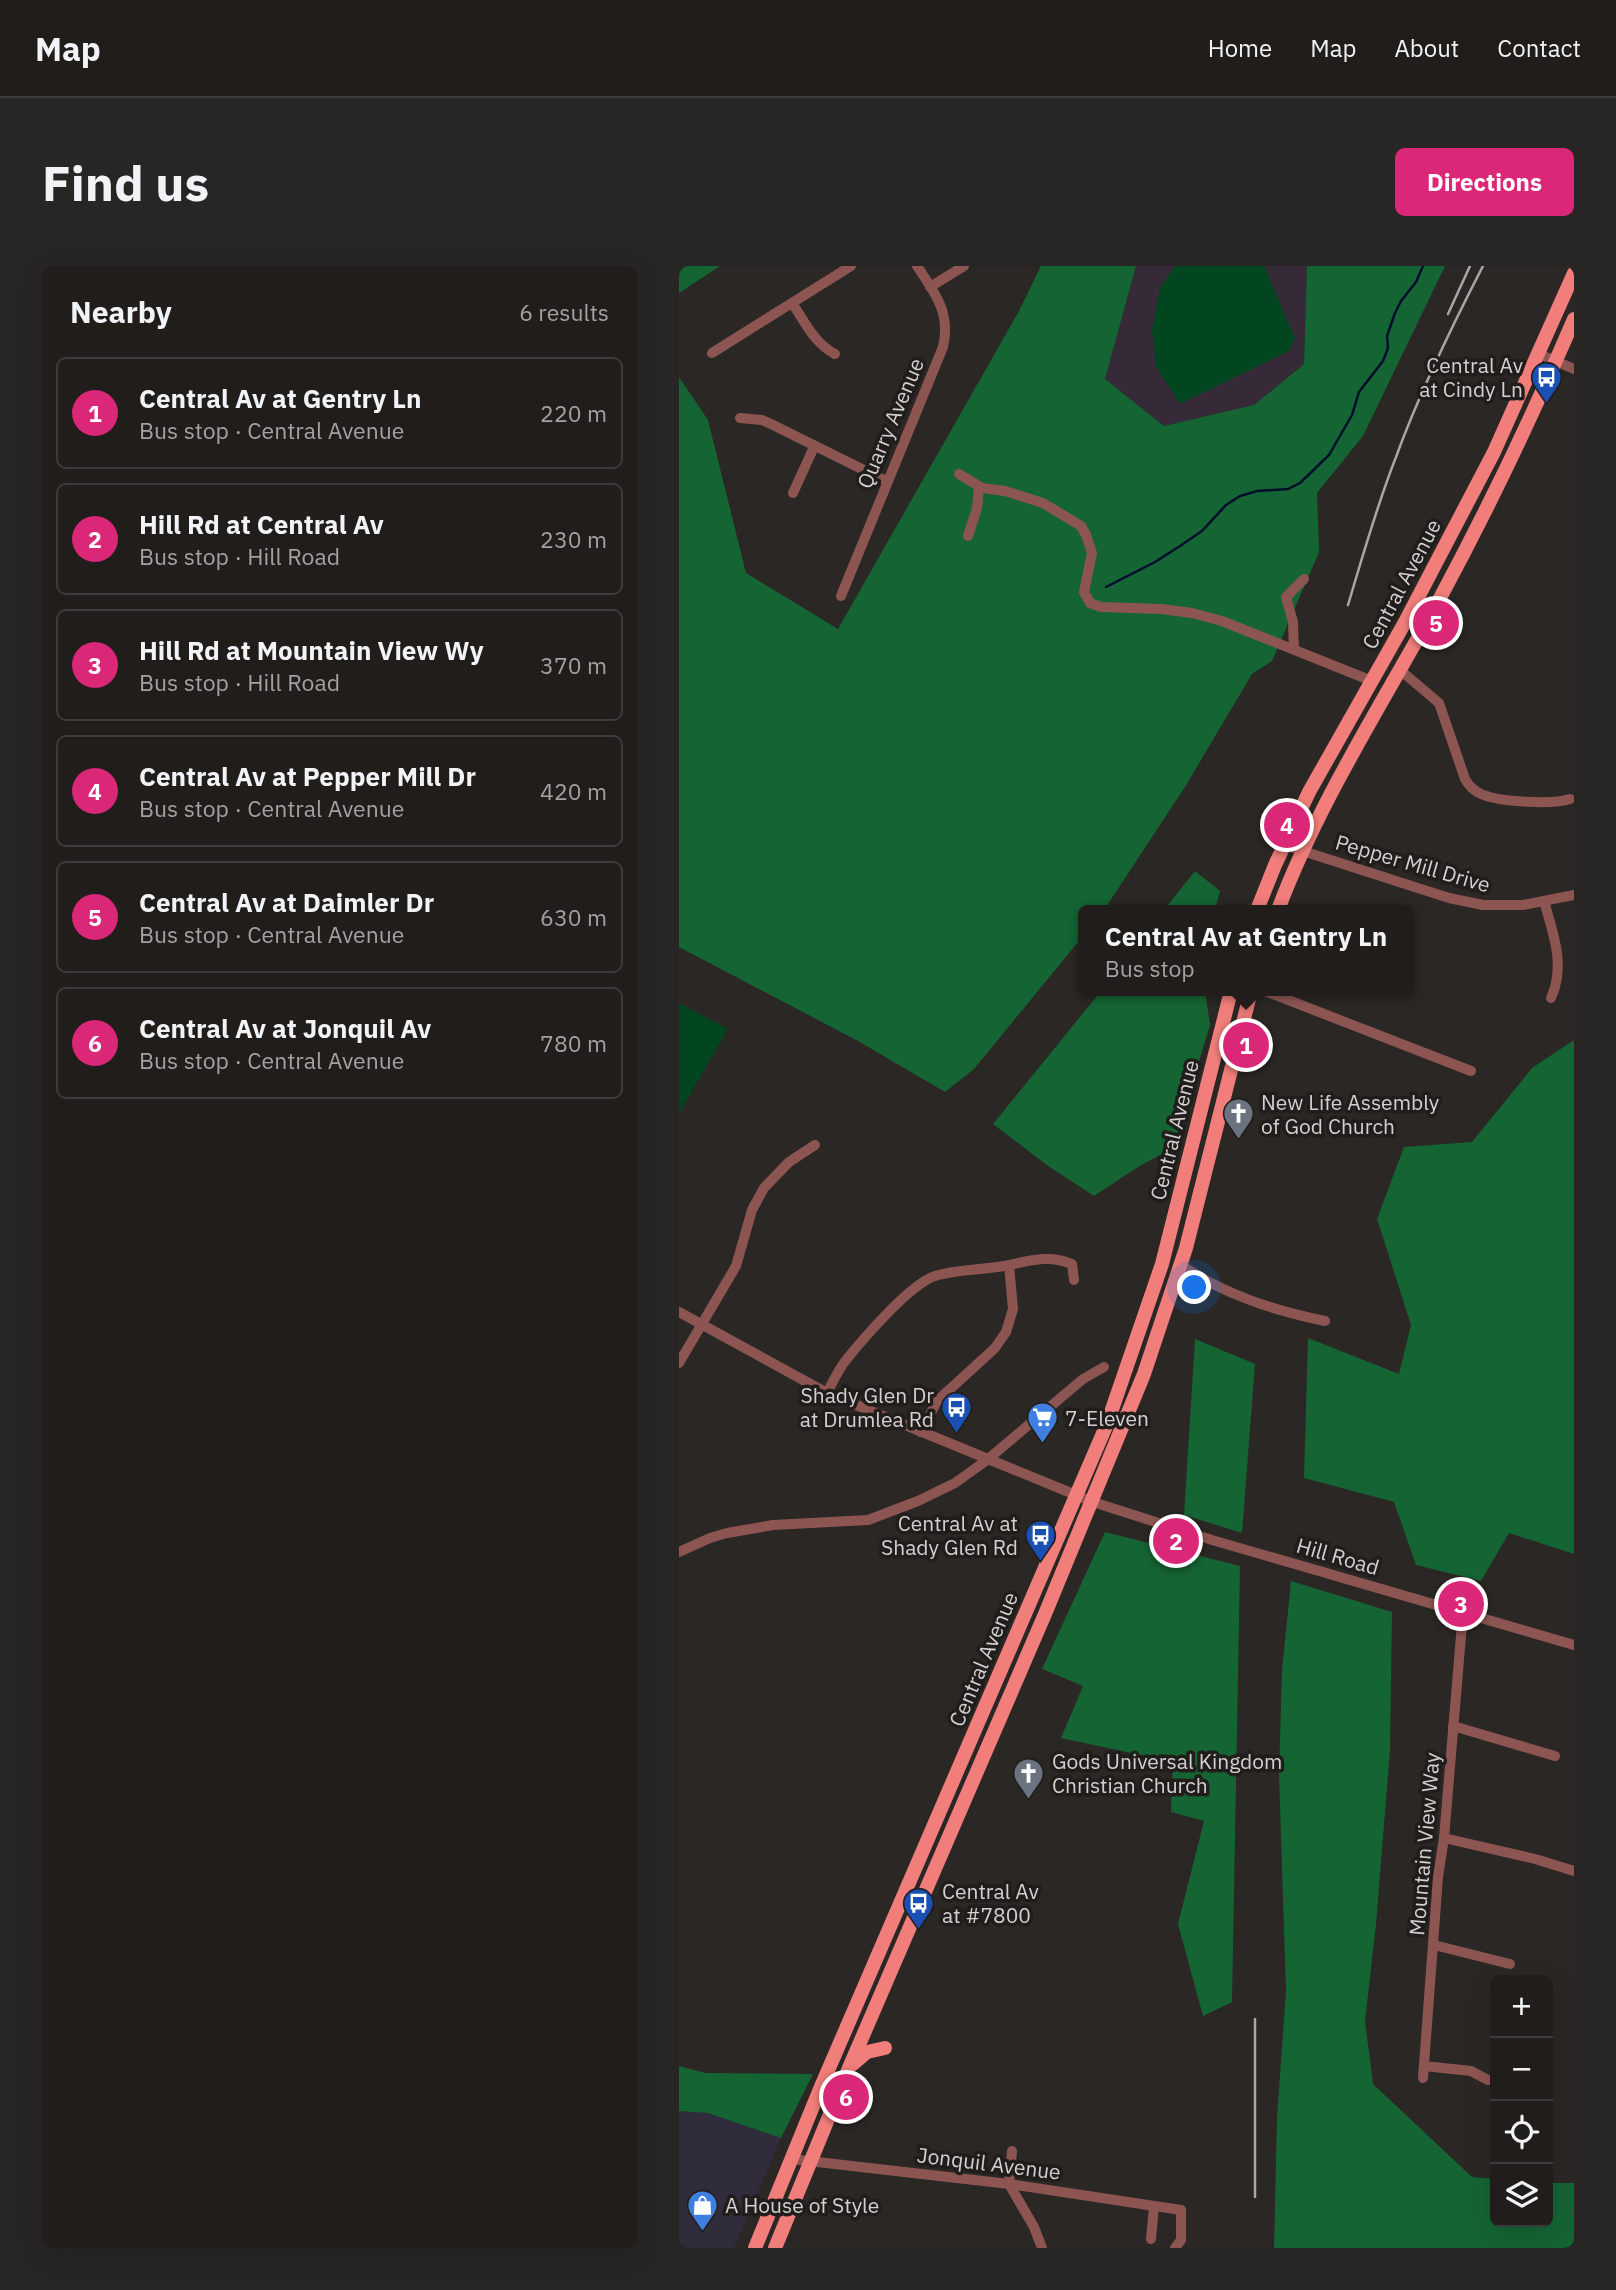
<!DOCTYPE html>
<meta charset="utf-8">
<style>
body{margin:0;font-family:"IBM Plex Sans",sans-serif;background:#282624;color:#f1f3f6}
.controls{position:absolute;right:21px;bottom:21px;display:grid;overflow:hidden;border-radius:10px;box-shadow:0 7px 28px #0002}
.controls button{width:63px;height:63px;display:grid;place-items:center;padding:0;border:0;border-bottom:2px solid #3d3b3a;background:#201d1b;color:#f1f3f6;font:35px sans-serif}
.you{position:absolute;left:516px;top:1022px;width:24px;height:24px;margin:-18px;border:5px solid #fff;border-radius:50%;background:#1a73e8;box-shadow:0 0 0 10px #1a73e833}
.badge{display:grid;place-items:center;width:46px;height:46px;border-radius:50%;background:#db2777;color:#fff;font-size:23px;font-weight:700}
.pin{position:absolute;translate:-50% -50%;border:4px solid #fff;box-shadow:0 2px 7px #0006}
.popup{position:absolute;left:399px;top:639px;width:336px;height:91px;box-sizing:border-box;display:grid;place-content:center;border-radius:10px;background:#201d1b;filter:drop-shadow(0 2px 5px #0005);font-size:23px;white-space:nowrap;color:#a2a2a3}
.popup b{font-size:26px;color:#f1f3f6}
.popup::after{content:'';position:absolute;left:50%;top:100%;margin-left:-14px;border:14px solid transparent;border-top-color:#201d1b}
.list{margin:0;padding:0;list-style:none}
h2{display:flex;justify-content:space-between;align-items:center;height:91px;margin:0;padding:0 28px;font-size:30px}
h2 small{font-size:23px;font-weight:400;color:#a2a2a3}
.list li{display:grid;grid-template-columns:46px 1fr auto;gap:21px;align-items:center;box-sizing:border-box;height:112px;margin:0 14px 14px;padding:0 14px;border:2px solid #3d3b3a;border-radius:10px}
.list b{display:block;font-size:26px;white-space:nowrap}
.list p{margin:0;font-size:23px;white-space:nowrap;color:#a2a2a3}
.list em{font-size:23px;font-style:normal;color:#a2a2a3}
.icon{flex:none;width:38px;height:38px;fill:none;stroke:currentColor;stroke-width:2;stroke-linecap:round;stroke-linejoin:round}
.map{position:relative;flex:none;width:895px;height:1982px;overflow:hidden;border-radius:10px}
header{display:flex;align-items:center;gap:42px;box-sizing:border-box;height:98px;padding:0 35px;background:#201d1b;border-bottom:2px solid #3d3b3a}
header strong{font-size:33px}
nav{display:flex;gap:38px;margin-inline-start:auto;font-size:24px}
.intro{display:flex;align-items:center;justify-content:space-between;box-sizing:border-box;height:168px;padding:0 42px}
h1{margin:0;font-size:49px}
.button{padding:18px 32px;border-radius:10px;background:#db2777;color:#fff;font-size:24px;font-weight:700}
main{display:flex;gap:42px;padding:0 42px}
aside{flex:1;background:#201d1b;border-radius:10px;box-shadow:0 7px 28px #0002}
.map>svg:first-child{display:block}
</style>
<header>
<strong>Map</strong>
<nav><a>Home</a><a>Map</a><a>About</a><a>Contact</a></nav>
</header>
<div class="intro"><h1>Find us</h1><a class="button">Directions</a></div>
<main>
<aside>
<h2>Nearby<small>6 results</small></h2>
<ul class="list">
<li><span class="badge">1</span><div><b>Central Av at Gentry Ln</b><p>Bus stop · Central Avenue</p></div><em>220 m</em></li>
<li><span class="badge">2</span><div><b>Hill Rd at Central Av</b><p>Bus stop · Hill Road</p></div><em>230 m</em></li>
<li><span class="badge">3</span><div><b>Hill Rd at Mountain View Wy</b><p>Bus stop · Hill Road</p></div><em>370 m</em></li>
<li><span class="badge">4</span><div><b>Central Av at Pepper Mill Dr</b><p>Bus stop · Central Avenue</p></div><em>420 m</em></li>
<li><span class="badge">5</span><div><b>Central Av at Daimler Dr</b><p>Bus stop · Central Avenue</p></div><em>630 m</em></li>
<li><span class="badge">6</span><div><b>Central Av at Jonquil Av</b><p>Bus stop · Central Avenue</p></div><em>780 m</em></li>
</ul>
</aside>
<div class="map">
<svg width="895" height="1982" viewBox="0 0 895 1982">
<rect width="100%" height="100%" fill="#2a2724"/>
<polygon fill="#302c3c" points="0,1845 29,1847 102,1872 55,1982 0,1982"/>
<polygon fill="#362a38" points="457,0 628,0 625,97 575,139 485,160 426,113"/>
<g fill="#024620">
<polygon points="496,0 585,0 616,72 610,85 501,138 477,101 473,63 481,22"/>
<polygon points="0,737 49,763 0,848"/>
</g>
<g fill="#156434">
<polygon points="0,0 41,0 0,27"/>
<polygon points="362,0 457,0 426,113 485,160 575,139 625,98 628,0 766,0 684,170 638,227 640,286 593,395 573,408 506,521 425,644 404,644 404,670 295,803 266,826 179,775 0,681 0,111 29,154 67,307 159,363 340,45"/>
<polygon points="516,605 541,625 536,644 485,644"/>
<polygon points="422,725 526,725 531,759 494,882 459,901 415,930 369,900 314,858"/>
<polygon points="895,774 895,1288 830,1267 802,1315 737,1299 715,1236 625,1212 629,1072 720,1108 732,1059 698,953 725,881 793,876 853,802"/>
<polygon points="516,1073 576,1098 563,1267 505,1249"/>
<polygon points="426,1266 561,1300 553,1736 524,1750 499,1658 525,1555 492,1546 494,1496 382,1472 404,1420 363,1403"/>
<polygon points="612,1315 713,1346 711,1484 697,1658 686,1755 694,1818 793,1911 816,1913 816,1956 869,1956 869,1917 895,1917 895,1982 595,1982 598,1851 607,1725 600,1508 603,1405"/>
<polygon points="0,1800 26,1807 134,1808 102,1872 29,1847 0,1845"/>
</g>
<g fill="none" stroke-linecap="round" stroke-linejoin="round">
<polyline stroke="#000e2b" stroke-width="2.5" points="427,321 476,296 501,280 523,265 547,239 561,230 578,225 609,223 621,217 650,189 673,149 680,126 704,95 709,82 708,70 716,47 722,35 737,16 744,0"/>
<g stroke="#8d5552" stroke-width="10">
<polyline points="251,21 285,0"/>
<path d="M113 37C126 56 135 77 156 88"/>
<polyline points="33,87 172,0"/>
<polyline points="860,88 895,103"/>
<polyline points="61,152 83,154 92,158 207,215"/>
<polyline points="280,208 303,222 326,225 364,237 402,260 407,269 413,287 405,326 411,337 422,341 482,343 513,347 543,355 693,415"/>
<polyline points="114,227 135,181"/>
<polyline points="289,270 298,242 300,221"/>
<path d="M162 330 264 81C272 47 256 27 238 0"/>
<polyline points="615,383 614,356 607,331 625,313"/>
<path d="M721 404 760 437 786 513C790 520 795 525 802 528 820 536 873 539 891 533"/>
<polyline points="605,579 770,632 804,639 844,639 895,629"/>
<path d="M865 635C874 668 887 699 872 732"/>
<polyline points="586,725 792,805"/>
<path d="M502 999C546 1029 594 1044 646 1055"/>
<polyline points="0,1046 148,1127 414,1236 533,1274 895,1379"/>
<polyline points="0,1097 57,1000 73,944 85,922 110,896 136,879"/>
<path d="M148 1127C154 1116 159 1104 167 1094 184 1073 231 1018 256 1010 278 1003 303 1004 325 1000 350 995 369 988 393 998L395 1014"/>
<polyline points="242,1166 258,1135 316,1082 327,1066 334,1043 330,999"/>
<polyline points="0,1286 31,1272 48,1267 94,1259 189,1254 239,1235 276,1217 308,1194 404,1113 425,1101"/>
<polyline points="774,1460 876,1490"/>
<polyline points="765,1572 856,1593 895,1605"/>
<polyline points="755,1679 831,1698"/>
<polyline points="745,1800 792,1805 809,1814"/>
<polyline points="744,1812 759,1611 765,1572 784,1346"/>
<polyline points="333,1885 330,1918 355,1961 363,1982"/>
<polyline points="112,1893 330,1918 502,1944 502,1974 496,1982"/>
<polyline points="472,1973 475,1940"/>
</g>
<g stroke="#f17e7a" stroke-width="14">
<polyline points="578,644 596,599 630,526 725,358 815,186 895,7"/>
<path d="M599 644C640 535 704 437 760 334 809 243 854 149 895 53"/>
<polyline points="174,1798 188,1786 206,1782"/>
<polyline points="76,1982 141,1823 428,1158 483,998 552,725"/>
<polyline points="96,1982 170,1802 366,1348 465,1108 507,982 572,725"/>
</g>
<g stroke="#a9a7a5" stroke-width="2.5">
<polyline points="769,48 791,0"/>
<path d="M669 339C684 289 698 239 717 191 741 125 772 62 804 0"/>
<polyline points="576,1931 576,1753"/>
</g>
</g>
<defs>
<symbol id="bus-pin" viewBox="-11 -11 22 30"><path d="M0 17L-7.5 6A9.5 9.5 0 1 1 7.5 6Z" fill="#1a4fb4" stroke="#201d1b"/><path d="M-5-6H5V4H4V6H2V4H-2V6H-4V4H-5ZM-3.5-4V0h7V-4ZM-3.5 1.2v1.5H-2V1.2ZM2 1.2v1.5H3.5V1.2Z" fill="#fff"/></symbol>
<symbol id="church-pin" viewBox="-11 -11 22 30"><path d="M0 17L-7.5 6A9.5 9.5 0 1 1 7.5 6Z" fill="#6b7280" stroke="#201d1b"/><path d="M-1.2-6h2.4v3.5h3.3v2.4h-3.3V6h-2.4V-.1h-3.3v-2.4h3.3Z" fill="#fff"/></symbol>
<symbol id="supermarket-pin" viewBox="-11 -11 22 30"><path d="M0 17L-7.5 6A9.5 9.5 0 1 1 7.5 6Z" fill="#3f7fe0" stroke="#201d1b"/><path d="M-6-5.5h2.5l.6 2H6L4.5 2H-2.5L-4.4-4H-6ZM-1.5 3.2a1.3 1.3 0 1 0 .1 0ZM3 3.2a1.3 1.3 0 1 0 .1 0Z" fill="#fff"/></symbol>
<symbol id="shop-pin" viewBox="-11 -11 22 30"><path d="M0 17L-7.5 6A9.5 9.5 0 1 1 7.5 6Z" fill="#3f7fe0" stroke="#201d1b"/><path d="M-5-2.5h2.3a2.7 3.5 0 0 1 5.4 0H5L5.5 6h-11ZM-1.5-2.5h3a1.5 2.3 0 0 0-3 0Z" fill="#fff"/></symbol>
</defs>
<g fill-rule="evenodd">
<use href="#bus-pin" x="850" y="94" width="35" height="47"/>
<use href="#church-pin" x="542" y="830" width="35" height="47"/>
<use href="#bus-pin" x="260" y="1124" width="35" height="47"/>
<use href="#supermarket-pin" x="346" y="1134" width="35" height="47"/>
<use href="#bus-pin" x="344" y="1252" width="35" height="47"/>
<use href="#church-pin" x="332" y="1490" width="35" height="47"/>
<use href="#bus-pin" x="222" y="1620" width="35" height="47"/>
<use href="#shop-pin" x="6" y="1922" width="35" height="47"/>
</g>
<g text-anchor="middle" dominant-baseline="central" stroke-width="7" stroke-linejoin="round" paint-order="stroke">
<g font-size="21" fill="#d3d1cf" stroke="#201d1b" text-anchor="start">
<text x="844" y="99" text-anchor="end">Central Av<tspan x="844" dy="24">at Cindy Ln</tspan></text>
<text x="582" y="836">New Life Assembly<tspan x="582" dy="24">of God Church</tspan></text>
<text x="255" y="1129" text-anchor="end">Shady Glen Dr<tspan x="255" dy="24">at Drumlea Rd</tspan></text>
<text x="386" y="1152">7-Eleven</text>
<text x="339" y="1257" text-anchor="end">Central Av at<tspan x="339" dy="24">Shady Glen Rd</tspan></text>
<text x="373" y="1495">Gods Universal Kingdom<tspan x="373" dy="24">Christian Church</tspan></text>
<text x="263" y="1625">Central Av<tspan x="263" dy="24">at #7800</tspan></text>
<text x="46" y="1939">A House of Style</text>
</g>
<g font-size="21" fill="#d3d1cf" stroke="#201d1b">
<text transform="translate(211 157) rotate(-67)">Quarry Avenue</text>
<text transform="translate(722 318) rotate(-62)">Central Avenue</text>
<text transform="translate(734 597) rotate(16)">Pepper Mill Drive</text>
<text transform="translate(495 864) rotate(-76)">Central Avenue</text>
<text transform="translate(659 1290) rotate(16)">Hill Road</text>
<text transform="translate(304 1393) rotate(-67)">Central Avenue</text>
<text transform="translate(745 1578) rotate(-85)">Mountain View Way</text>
<text transform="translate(310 1897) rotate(7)">Jonquil Avenue</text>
</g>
</g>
</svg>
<div class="controls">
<button>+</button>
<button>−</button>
<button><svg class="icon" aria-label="locate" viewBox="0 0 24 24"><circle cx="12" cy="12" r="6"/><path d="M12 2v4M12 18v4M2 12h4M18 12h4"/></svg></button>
<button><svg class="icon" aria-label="layers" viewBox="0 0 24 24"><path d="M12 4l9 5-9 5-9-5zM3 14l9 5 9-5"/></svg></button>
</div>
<div class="you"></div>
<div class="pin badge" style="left:567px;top:779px">1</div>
<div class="popup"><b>Central Av at Gentry Ln</b>Bus stop</div>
<div class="pin badge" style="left:497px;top:1275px">2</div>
<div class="pin badge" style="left:782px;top:1338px">3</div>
<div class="pin badge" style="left:608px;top:559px">4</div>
<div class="pin badge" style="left:757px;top:357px">5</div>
<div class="pin badge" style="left:167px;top:1831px">6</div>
</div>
</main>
